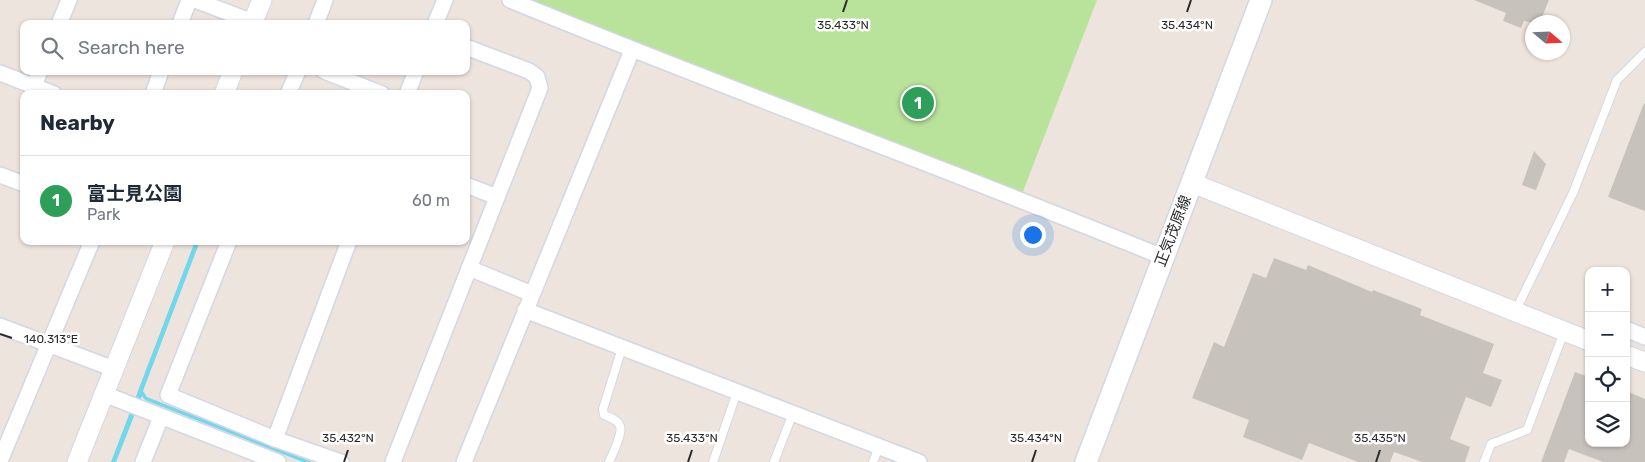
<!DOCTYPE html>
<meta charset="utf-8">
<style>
body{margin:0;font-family:Rubik,"Noto Sans JP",sans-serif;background:#f2f2f3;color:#1f2937}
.controls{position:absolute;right:15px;bottom:15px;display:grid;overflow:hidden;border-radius:10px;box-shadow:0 1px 4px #0004}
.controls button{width:45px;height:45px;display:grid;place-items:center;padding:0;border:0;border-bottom:1px solid #e0e1e3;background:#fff;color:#1f2937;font:25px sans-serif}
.compass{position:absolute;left:1525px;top:15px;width:45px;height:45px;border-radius:50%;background:#fff;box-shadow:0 1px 4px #0004;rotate:109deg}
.you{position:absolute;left:1032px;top:234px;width:18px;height:18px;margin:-12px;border:4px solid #fff;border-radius:50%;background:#1a73e8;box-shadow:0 0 0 8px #1a73e833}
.badge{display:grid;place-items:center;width:32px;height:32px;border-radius:50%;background:#4073f7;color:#fff;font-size:16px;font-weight:700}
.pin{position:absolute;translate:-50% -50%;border:2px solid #fff;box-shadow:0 1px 5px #0006}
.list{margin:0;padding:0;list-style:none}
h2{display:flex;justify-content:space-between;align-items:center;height:65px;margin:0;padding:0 20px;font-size:21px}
h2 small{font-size:16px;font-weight:400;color:#747a83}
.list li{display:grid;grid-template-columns:32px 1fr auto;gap:15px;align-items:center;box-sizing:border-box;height:90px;padding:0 20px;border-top:1px solid #e0e1e3}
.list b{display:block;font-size:19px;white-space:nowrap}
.list p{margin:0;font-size:16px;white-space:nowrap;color:#747a83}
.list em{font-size:16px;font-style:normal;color:#747a83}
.icon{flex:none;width:28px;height:28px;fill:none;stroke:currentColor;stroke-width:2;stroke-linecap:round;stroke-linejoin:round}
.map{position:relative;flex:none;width:1645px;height:462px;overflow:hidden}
.search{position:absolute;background:#fff;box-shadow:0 1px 4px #0004;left:20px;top:20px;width:450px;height:55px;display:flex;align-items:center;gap:12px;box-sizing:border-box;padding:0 18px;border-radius:10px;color:#747a83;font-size:19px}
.panel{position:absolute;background:#fff;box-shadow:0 1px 4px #0004;left:20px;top:90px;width:450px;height:155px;border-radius:10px}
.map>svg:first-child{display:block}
</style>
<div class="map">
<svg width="1645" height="462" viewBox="0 0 1645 462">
<rect width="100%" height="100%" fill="#ede5dd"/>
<polygon fill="#b9e29b" points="515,0 1097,0 1020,199"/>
<polygon fill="#72d7ed" points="195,241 200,241 143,391 147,397 312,462 303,462 145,400 142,396 116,462 111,462"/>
<g fill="#c8c2bd">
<polygon points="1474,0 1549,0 1540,22 1529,22 1524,21 1521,28 1503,21 1506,13"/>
<polygon points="1644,103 1645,104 1645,211 1608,197"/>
<polygon points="1534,151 1546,164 1536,190 1522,185"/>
<polygon points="1274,258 1306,270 1308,265 1372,292 1373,290 1422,309 1420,315 1494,344 1483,373 1502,380 1491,407 1466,397 1450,439 1470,447 1465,462 1422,462 1394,452 1390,462 1358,462 1309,443 1302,460 1243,437 1249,420 1192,398 1214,342 1224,347 1253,273 1266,278"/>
<polygon points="1575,372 1589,377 1589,443 1626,443 1626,391 1645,399 1645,462 1603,462 1569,449 1564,462 1541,462"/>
</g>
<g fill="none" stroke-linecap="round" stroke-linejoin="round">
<defs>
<g id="service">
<polyline points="1515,312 1573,193 1617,80 1645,52"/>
<path d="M609 462C612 455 623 433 620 426 618 420 609 417 604 415L603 409 622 348"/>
<polyline points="713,462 737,392"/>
<polyline points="774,462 793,413"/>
<polyline points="873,462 879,447"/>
<polyline points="1484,462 1491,444 1527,430 1564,332"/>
</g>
<g id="minor">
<polyline points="195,0 253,22"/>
<path d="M510 0C727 89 947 169 1163 257"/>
<polyline points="59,24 69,0"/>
<polyline points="180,24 189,0"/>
<polyline points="316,24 325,0"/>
<polyline points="435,24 445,0"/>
<polyline points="324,71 382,94"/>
<polyline points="0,73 54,94"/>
<polyline points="34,86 40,71"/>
<polyline points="153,94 161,71"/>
<polyline points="288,94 298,71"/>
<polyline points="407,94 416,71"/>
<polyline points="0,175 24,184"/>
<polyline points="466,185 497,197"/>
<polyline points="229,241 168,395 275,439 341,462"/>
<polyline points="469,268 532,294"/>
<polyline points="525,310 919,462"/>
<polyline points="0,326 114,369"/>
<polyline points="1626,329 1645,337"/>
<polyline points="104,394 278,462"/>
<polyline points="275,439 349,241"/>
<polyline points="0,461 92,241"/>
<polyline points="143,462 161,417"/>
<polyline points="393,462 540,88 537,77 529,71 466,47"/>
<polyline points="464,462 632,50"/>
</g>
<g id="tertiary">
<polyline points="252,24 262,0"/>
<polyline points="224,94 233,71"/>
<polyline points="1192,183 1589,341"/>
<polyline points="1626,355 1645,362"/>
<polyline points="77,462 165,241"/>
</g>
<polyline id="secondary" points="1086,462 1261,0"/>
</defs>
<use href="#service" stroke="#d3d7e3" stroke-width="10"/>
<use href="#minor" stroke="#d3d7e3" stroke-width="18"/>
<use href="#tertiary" stroke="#d3d7e3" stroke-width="21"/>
<use href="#secondary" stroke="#d3d7e3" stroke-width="24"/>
<use href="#service" stroke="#fff" stroke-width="8"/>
<use href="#minor" stroke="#fff" stroke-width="15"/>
<use href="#tertiary" stroke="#fff" stroke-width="19"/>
<use href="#secondary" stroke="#fff" stroke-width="21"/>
</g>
<path fill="none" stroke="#2b2b2b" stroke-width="2" d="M843 12 847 0M1187 12 1191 0M0 334 12 338M344 462 348 450M688 462 692 450M1032 462 1036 450M1376 462 1380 450"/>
<g text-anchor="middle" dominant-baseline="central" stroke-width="5" stroke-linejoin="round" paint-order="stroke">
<g font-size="15" fill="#2b2b2b" stroke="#fff">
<text transform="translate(1173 231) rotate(-69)">正気茂原線</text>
</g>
</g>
<g font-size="12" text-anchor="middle" fill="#2b2b2b" stroke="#fff" stroke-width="5" stroke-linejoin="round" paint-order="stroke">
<text x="843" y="29">35.433°N</text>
<text x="1187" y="29">35.434°N</text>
<text x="51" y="343">140.313°E</text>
<text x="348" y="442">35.432°N</text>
<text x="692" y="442">35.433°N</text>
<text x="1036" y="442">35.434°N</text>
<text x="1380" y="442">35.435°N</text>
</g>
</svg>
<div class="controls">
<button>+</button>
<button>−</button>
<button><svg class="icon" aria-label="locate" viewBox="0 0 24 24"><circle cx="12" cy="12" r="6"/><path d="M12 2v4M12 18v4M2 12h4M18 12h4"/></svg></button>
<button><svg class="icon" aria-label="layers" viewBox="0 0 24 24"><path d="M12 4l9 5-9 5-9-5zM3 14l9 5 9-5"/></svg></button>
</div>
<svg class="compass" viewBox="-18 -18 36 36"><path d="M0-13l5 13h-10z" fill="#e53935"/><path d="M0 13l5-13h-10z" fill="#747a83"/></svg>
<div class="you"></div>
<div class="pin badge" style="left:918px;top:103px;background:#2e9e5b">1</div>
<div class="search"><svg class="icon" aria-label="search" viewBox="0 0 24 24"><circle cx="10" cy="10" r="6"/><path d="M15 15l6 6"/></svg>Search here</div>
<section class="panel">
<h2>Nearby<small></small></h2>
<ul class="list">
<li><span class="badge" style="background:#2e9e5b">1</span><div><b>富士見公園</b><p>Park</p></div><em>60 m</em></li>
</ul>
</section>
</div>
